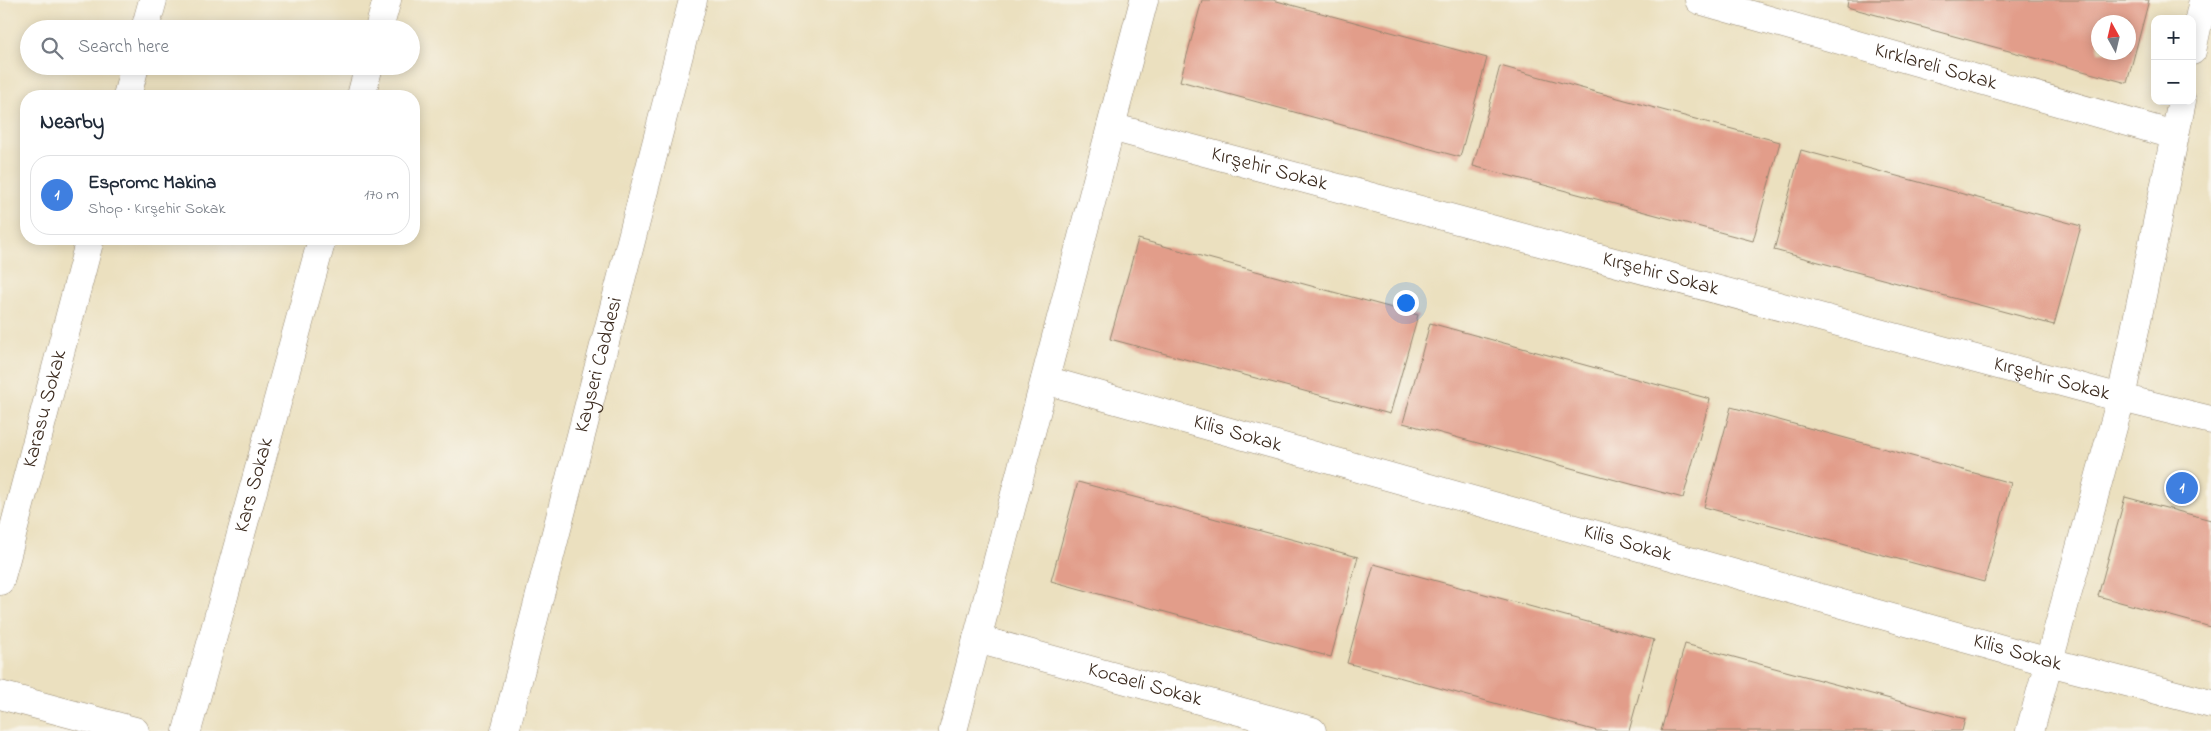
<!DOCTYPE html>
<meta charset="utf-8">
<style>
body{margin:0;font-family:"Indie Flower",sans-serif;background:#f2f2f3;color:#1f2937}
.controls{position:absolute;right:15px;top:15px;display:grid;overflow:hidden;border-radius:10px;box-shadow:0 2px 12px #0003}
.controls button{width:45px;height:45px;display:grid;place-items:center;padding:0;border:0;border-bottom:1px solid #e0e1e3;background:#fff;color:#1f2937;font:25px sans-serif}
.compass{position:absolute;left:2091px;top:15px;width:45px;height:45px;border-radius:50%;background:#fff;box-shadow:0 2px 12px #0003;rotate:352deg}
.you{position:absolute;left:1405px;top:302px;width:18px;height:18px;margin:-12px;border:4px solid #fff;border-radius:50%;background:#1a73e8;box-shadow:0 0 0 8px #1a73e833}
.badge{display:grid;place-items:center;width:32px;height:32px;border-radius:50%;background:#0b8043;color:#fff;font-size:16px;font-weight:700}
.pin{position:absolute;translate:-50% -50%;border:2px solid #fff;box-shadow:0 1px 5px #0006}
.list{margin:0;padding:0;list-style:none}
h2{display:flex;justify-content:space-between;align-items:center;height:65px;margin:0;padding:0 20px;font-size:21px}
h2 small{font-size:16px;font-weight:400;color:#747a83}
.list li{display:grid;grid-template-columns:32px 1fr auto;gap:15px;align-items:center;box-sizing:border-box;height:80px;margin:0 10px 10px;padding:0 10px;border:1px solid #e0e1e3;border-radius:20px}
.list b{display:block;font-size:19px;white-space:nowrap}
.list p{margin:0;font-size:16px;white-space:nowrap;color:#747a83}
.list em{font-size:16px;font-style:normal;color:#747a83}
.icon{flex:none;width:28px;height:28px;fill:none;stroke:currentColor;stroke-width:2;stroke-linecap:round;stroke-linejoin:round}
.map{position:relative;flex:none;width:2211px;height:731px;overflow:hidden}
.search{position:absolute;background:#fff;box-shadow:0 2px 12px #0003;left:20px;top:20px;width:400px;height:55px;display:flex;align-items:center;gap:12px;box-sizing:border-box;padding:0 18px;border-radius:28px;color:#747a83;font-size:19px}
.panel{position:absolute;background:#fff;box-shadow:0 2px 12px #0003;left:20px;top:90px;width:400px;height:155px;border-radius:20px}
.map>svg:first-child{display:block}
</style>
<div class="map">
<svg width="2211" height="731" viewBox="0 0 2211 731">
<rect width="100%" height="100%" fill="#f7f3e8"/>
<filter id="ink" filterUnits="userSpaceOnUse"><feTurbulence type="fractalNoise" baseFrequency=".02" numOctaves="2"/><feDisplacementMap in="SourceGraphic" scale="10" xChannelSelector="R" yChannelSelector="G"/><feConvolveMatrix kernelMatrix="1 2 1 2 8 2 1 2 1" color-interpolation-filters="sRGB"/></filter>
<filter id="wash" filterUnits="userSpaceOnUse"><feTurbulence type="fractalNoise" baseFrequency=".0096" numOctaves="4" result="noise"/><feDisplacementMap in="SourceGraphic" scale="20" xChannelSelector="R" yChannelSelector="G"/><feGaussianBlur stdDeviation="1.12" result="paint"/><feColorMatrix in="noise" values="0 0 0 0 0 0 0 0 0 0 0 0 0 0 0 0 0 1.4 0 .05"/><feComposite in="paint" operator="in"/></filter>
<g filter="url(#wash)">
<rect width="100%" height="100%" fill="#ebe0bf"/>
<g id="blocks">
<g fill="#e29d8a" fill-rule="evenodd">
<polygon points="1202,0 1273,0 1487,58 1460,157 1180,81"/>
<path d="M1848 0H2149L2127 83 1847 7ZM2098 22H2128V52H2098Z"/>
<polygon points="1500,66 1780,142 1753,241 1473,166"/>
<polygon points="1801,150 2081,226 2054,325 1774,250"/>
<polygon points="1138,239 1418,315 1390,414 1110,339"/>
<polygon points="1430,323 1710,399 1683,498 1403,423"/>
<polygon points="1731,407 2011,483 1984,582 1704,507"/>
<polygon points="1078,482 1358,557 1331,657 1051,581"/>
<polygon points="2125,497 2211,520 2211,627 2098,596"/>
<polygon points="1374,564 1654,640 1629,731 1597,731 1347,663"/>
<polygon points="1685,644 1965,719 1962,731 1661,731"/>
</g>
</g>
</g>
<g filter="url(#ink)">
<use href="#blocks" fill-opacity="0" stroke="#93856e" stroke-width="1"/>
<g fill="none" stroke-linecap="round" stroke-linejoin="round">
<defs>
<g id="minor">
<path id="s1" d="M1699 0 2174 135"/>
<polyline points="145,29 153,0"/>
<polyline points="379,29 387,0"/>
<polyline points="2192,51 2203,0"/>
<polyline points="127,96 135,66"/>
<polyline points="361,96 369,66"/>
<path id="s2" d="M1111 127 2121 398 2211 420"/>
<path id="s3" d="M1045 380 2049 662 2211 704"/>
<path id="s4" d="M0 581 90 239"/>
<path id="s5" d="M977 639 1312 731"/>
<polyline points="0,695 135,731"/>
<path id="s6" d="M187 731 322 239"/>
<path id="s7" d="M505 731 693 0"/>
<polyline points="953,731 1144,0"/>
<polyline points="2030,731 2121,398 2182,101"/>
</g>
</defs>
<use href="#minor" stroke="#93856e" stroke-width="29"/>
<use href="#minor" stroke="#fff" stroke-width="28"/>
</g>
</g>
<g text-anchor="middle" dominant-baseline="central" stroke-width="5" stroke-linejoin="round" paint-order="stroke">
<g font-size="21" fill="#3b2a1e" stroke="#f7f3e8">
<text stroke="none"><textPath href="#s1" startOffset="246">Kırklareli Sokak</textPath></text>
<text stroke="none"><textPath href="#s2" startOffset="164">Kırşehir Sokak</textPath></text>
<text stroke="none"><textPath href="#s2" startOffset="569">Kırşehir Sokak</textPath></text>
<text stroke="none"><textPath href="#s7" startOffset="378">Kayseri Caddesi</textPath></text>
<text stroke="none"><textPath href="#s2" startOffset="974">Kırşehir Sokak</textPath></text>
<text stroke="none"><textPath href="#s4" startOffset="178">Karasu Sokak</textPath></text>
<text stroke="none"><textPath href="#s3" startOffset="200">Kilis Sokak</textPath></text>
<text stroke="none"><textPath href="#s6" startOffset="255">Kars Sokak</textPath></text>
<text stroke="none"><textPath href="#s3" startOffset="605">Kilis Sokak</textPath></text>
<text stroke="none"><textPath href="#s3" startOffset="1010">Kilis Sokak</textPath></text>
<text stroke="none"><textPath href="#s5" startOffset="174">Kocaeli Sokak</textPath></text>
</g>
</g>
</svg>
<div class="controls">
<button>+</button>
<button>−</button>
</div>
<svg class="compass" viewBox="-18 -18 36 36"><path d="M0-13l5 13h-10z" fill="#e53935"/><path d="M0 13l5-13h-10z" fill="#747a83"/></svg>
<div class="you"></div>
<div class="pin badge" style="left:2182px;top:488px;background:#3f7fe0">1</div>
<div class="search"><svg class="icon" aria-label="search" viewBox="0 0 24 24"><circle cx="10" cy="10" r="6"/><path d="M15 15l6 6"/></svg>Search here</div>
<section class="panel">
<h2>Nearby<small></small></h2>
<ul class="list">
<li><span class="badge" style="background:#3f7fe0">1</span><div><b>Espromc Makina</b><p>Shop · Kırşehir Sokak</p></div><em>170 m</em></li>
</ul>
</section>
</div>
